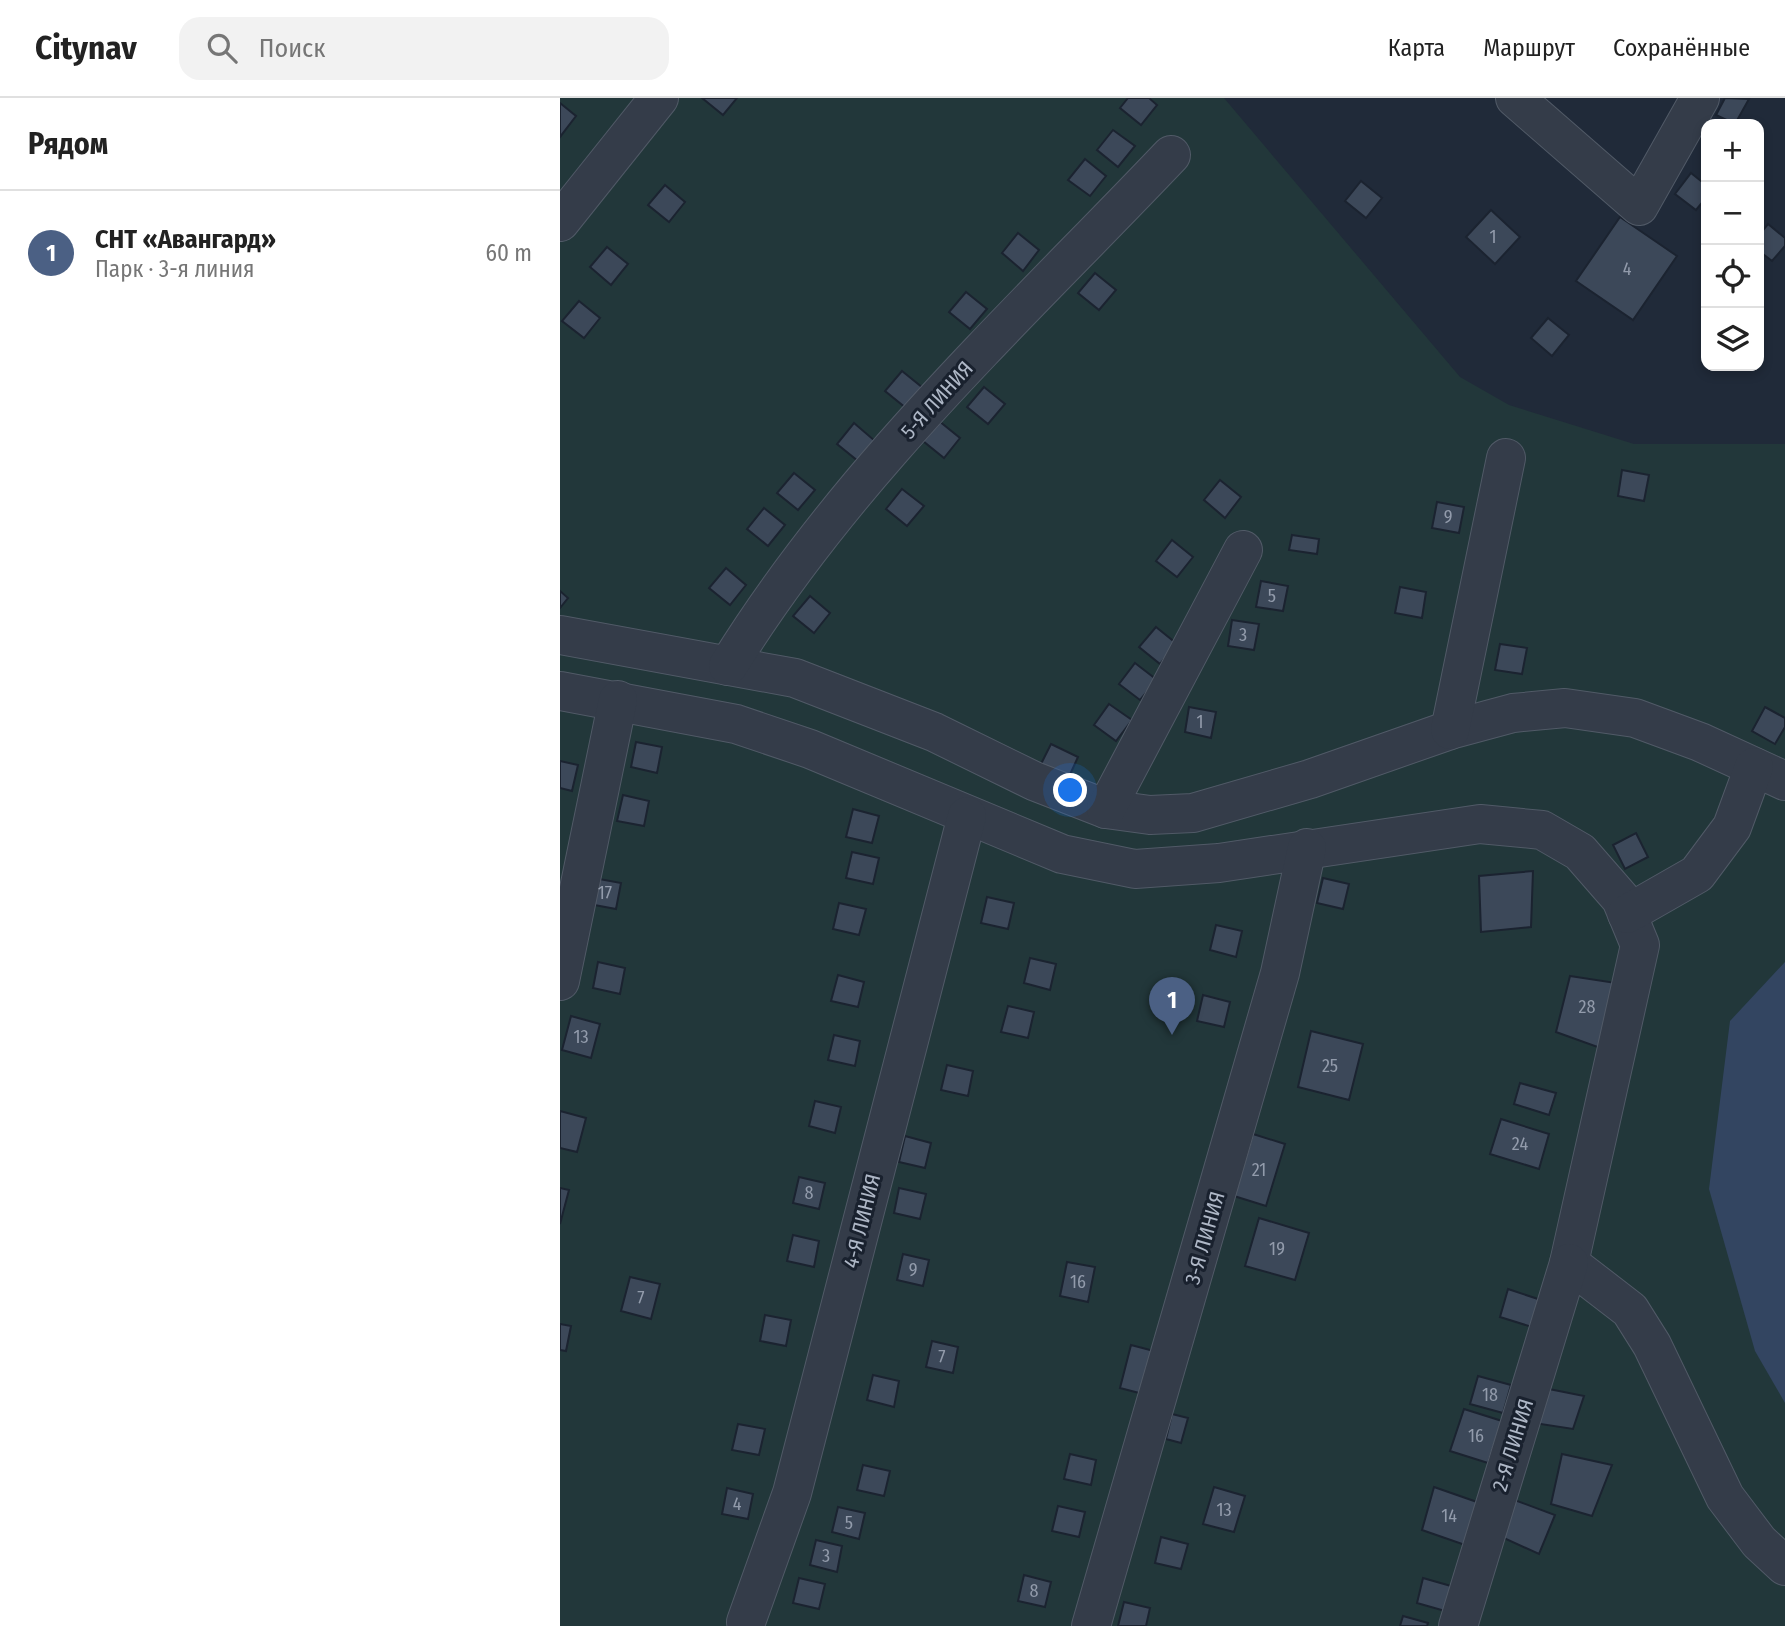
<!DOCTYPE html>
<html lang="ru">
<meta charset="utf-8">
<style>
body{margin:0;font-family:"Fira Sans Condensed",sans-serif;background:#f2f2f2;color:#222}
.controls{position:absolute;right:21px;top:21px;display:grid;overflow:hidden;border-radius:14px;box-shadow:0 4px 10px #0003}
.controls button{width:63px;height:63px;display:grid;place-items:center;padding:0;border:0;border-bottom:2px solid #e0e0e0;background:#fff;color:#222;font:35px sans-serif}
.you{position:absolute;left:511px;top:693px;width:24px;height:24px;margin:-18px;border:5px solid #fff;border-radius:50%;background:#1a73e8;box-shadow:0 0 0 10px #1a73e833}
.badge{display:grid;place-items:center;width:46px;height:46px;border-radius:50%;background:#4b6084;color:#fff;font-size:23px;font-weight:700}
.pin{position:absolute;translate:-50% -58px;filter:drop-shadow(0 2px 4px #0008)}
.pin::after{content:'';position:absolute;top:37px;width:24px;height:21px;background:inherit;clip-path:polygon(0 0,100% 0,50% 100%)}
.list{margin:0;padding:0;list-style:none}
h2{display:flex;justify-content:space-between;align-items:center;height:91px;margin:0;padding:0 28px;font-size:30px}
h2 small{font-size:23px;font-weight:400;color:#767676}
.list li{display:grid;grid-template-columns:46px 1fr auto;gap:21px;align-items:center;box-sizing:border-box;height:126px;padding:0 28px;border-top:2px solid #e0e0e0}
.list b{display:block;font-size:26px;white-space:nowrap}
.list p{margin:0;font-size:23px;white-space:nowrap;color:#767676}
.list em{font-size:23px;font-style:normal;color:#767676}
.icon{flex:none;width:38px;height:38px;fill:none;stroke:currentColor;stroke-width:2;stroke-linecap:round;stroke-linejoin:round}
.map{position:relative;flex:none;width:1225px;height:1528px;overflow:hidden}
header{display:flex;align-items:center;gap:42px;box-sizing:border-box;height:98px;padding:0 35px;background:#fff;border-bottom:2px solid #e0e0e0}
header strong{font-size:33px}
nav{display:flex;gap:38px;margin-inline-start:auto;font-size:24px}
.search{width:490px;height:63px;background:#f2f2f2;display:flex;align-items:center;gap:18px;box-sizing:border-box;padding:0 24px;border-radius:21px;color:#767676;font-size:26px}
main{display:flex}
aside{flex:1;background:#fff}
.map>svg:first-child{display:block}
</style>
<header>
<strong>Citynav</strong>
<div class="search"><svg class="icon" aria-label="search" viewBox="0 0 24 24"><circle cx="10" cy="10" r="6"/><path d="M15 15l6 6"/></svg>Поиск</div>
<nav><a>Карта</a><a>Маршрут</a><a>Сохранённые</a></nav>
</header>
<main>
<aside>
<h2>Рядом<small></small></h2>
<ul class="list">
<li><span class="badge">1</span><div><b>СНТ «Авангард»</b><p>Парк · 3-я линия</p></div><em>60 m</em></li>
</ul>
</aside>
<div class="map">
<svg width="1225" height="1528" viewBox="0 0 1225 1528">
<rect width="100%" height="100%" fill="#202a39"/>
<polygon fill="#22373a" points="0,0 664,0 900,279 949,307 1074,346 1225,346 1225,1528 0,1528"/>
<polygon fill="#334561" points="1225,864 1225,1305 1195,1253 1149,1091 1170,923"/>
<g fill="#3c4859" stroke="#1b2330" stroke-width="2">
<polygon points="142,0 177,0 163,17"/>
<polygon points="568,0 589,0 597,7 581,27 560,10"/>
<polygon points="1165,0 1189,1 1175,26 1156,17"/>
<polygon points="0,5 16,18 0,39"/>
<polygon points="553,32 575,48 558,69 537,52"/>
<polygon points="525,61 546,78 530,98 508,82"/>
<polygon points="1131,75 1146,87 1146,100 1136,112 1115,96"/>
<polygon points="801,83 822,100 806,120 785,103"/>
<polygon points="105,87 125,104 109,124 88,107"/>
<polygon points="931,112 960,139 935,166 906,139"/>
<polygon points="1060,119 1117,158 1073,222 1016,183"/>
<polygon points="1208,126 1225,140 1225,148 1212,163 1199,153 1199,137"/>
<polygon points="458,135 479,152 463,173 442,155"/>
<polygon points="47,149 68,166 51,187 30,169"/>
<polygon points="535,175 556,192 539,212 518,195"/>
<polygon points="406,194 427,211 410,231 389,214"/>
<polygon points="19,203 40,220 24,240 2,223"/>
<polygon points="988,220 1009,237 992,258 971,240"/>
<polygon points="342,273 363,290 346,310 325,293"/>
<polygon points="424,289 445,306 428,326 407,309"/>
<polygon points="379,323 400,340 384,360 363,343"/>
<polygon points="294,325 315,343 298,363 277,346"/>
<polygon points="1062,372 1089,377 1084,403 1058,398"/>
<polygon points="234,375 255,392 238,412 217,395"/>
<polygon points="660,382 681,399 665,420 644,402"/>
<polygon points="342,391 364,408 347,428 326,411"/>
<polygon points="877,404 904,409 899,435 872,430"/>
<polygon points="204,410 225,427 208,448 187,431"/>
<polygon points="732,437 759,441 757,456 729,452"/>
<polygon points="612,442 633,459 617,479 596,463"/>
<polygon points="166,470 186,487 170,507 149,490"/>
<polygon points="701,483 728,488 723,513 696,509"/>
<polygon points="840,489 866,494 862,520 835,515"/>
<polygon points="0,493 8,500 0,510"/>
<polygon points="250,498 270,515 254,535 233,518"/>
<polygon points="672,522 699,526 694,552 668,548"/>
<polygon points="596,529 617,546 600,566 579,549"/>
<polygon points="940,546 967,550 962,576 935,572"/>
<polygon points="575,565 597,582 580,602 559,586"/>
<polygon points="549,606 572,622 556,643 534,627"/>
<polygon points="629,609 656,614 651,640 625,634"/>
<polygon points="1205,609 1225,620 1225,629 1215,646 1192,633"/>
<polygon points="76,644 102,649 97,675 71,669"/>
<polygon points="491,646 518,659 508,681 480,668"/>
<polygon points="0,663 18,667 12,693 0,690"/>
<polygon points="63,697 89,703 84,728 57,723"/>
<polygon points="293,711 319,718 312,745 286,739"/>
<polygon points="1076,735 1088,759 1065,771 1053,747"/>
<polygon points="292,754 319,760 313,786 286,780"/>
<polygon points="973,773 971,829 921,834 919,778"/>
<polygon points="34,780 61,785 56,811 29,806"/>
<polygon points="763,780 789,786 783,811 757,805"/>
<polygon points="427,799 454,805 448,831 421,825"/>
<polygon points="279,805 306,811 299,837 273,831"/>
<polygon points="656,827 682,833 676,859 650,852"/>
<polygon points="470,860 496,866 490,892 464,885"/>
<polygon points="38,864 65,870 60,896 33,890"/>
<polygon points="278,877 304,884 298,909 271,903"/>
<polygon points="1010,878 1056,885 1043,951 996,934"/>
<polygon points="643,897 670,904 664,929 637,923"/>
<polygon points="448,908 474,914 468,940 441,934"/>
<polygon points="11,918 40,926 31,960 2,952"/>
<polygon points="751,933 803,946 789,1002 738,989"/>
<polygon points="274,937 300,943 295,968 268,962"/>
<polygon points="387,967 413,973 408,998 381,992"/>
<polygon points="960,985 996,995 989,1017 954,1006"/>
<polygon points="255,1003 281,1009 275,1035 249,1028"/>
<polygon points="0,1013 26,1020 17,1054 0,1050"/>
<polygon points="941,1021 989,1036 979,1071 930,1056"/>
<polygon points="693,1036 725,1046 706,1108 674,1098"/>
<polygon points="345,1038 371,1045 365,1070 339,1064"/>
<polygon points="239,1079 265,1085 259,1111 233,1105"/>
<polygon points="0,1090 9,1092 0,1126"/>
<polygon points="339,1090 366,1096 360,1121 334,1115"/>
<polygon points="699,1120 749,1135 735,1182 685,1168"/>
<polygon points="233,1137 259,1143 254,1169 227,1163"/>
<polygon points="343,1156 369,1162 363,1188 337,1182"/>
<polygon points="507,1164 535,1169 528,1204 500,1198"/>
<polygon points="70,1179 100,1186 91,1221 61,1213"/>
<polygon points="948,1191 981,1202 972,1229 940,1219"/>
<polygon points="205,1217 231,1222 226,1248 200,1243"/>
<polygon points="0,1226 11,1228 6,1253 0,1252"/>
<polygon points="372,1243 398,1249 393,1275 366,1269"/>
<polygon points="571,1247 594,1253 583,1296 560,1290"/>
<polygon points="313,1277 339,1283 334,1309 307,1302"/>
<polygon points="918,1278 951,1287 943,1315 910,1306"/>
<polygon points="989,1291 1024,1298 1013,1331 974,1325"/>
<polygon points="904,1311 942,1323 928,1365 890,1353"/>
<polygon points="612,1316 628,1320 621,1345 606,1341"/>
<polygon points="178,1326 205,1331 199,1357 172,1352"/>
<polygon points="510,1356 536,1362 531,1387 504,1381"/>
<polygon points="1002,1356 1052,1367 1032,1418 991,1406"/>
<polygon points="303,1367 330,1373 324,1398 297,1392"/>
<polygon points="654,1389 685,1398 674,1434 643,1426"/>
<polygon points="874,1389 917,1404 905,1447 862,1432"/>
<polygon points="167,1390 193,1396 188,1421 162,1416"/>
<polygon points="949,1400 995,1417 979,1456 935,1436"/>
<polygon points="498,1408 525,1414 519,1439 492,1433"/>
<polygon points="278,1409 305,1415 299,1441 272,1434"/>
<polygon points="601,1439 628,1446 621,1471 595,1465"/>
<polygon points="256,1442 282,1448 277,1474 250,1467"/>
<polygon points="464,1477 491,1484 485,1509 458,1503"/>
<polygon points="239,1480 265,1486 259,1511 233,1505"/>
<polygon points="863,1480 891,1488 885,1513 857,1505"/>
<polygon points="564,1504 590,1510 586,1528 558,1528"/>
<polygon points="843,1518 868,1525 867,1528 840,1528"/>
</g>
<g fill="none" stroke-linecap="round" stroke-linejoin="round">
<defs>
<g id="minor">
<polyline points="955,0 1079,108 1140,0"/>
<polyline points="0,124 99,0"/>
<polyline points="0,537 235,580 374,634 474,683 546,711 590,717 633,715 750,681 890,632 953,615 1005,610 1075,620 1140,644 1225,683"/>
<path d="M168 568C287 375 456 220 611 57"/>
<polyline points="0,593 176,626 250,651 502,756 575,771 659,765 920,726 982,732 1020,754 1061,801 1080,847 1009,1165 1070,1212 1092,1247 1165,1399 1199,1444 1225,1468"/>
<polyline points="890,632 946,360"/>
<polyline points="546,711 683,452"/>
<polyline points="1067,816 1137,776 1172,729 1194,669"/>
<polyline points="0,883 58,602"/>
<polyline points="186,1524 232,1395 407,718"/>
<polyline points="531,1528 720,875 747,750"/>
<polyline points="898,1528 1009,1165"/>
</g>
</defs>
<use href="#minor" stroke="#515a67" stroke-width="40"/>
<use href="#minor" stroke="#343c49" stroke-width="38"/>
</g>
<g text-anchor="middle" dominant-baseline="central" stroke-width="6" stroke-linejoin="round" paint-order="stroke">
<g font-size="18" fill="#929bab">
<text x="933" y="139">1</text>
<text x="1067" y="171">4</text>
<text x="888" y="419">9</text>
<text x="712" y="498">5</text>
<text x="683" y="537">3</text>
<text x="640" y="624">1</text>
<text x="45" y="795">17</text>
<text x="1027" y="909">28</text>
<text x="21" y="939">13</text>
<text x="770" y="968">25</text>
<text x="960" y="1046">24</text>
<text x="699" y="1072">21</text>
<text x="249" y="1095">8</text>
<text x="717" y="1151">19</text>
<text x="353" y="1172">9</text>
<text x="518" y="1184">16</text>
<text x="81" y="1200">7</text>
<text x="382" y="1259">7</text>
<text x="930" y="1297">18</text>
<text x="916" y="1338">16</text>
<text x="177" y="1406">4</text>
<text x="664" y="1412">13</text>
<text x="889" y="1418">14</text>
<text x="289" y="1425">5</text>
<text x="266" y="1458">3</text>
<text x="474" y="1493">8</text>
</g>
<g font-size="21" fill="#aeb7c6" stroke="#19212e">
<text transform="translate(377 302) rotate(-48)">5-Я ЛИНИЯ</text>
<text transform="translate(302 1123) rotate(-76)">4-Я ЛИНИЯ</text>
<text transform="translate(645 1140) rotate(-74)">3-Я ЛИНИЯ</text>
<text transform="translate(953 1347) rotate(-73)">2-Я ЛИНИЯ</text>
</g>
</g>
</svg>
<div class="controls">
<button>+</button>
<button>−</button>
<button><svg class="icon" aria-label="locate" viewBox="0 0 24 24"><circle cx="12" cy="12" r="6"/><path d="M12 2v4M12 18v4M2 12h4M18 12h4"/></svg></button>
<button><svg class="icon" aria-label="layers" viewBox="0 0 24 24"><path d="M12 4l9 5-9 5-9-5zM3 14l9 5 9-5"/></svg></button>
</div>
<div class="you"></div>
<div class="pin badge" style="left:612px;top:937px">1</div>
</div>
</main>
